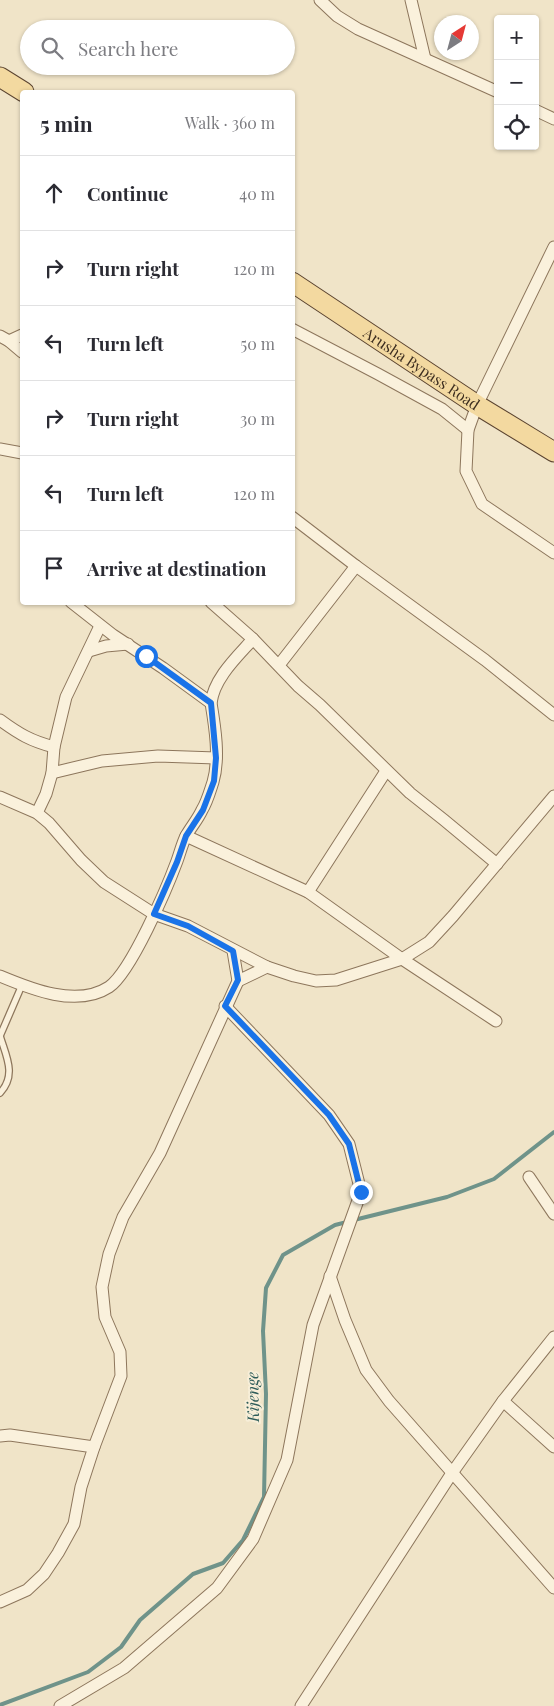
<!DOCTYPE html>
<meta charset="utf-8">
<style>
body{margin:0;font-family:"Playfair Display",serif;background:#f2f2f3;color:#2b2b33}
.controls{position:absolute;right:15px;top:15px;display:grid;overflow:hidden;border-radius:5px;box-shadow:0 1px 4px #0004}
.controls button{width:45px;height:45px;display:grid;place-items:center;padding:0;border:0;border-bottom:1px solid #e1e1e2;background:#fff;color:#2b2b33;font:25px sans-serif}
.compass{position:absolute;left:434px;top:15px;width:45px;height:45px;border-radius:50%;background:#fff;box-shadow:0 1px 4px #0004;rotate:36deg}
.stop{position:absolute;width:15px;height:15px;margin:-11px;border:4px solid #1a73e8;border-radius:50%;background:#fff}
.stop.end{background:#1a73e8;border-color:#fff;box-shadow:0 1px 5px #0008}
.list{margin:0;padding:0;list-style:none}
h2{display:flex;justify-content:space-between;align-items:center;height:65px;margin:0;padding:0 20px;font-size:21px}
h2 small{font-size:16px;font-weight:400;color:#7c7c81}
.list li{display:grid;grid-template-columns:32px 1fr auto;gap:15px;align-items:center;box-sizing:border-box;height:75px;padding:0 20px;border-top:1px solid #e1e1e2}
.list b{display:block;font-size:19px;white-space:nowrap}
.list em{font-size:16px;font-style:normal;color:#7c7c81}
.icon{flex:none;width:28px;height:28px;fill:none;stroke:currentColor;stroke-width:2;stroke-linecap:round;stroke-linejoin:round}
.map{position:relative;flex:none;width:554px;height:1706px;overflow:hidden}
.search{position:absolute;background:#fff;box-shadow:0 1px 4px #0004;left:20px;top:20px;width:275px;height:55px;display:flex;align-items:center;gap:12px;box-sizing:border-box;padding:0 18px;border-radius:28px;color:#7c7c81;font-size:19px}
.panel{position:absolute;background:#fff;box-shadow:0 1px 4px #0004;left:20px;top:90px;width:275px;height:515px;border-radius:5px}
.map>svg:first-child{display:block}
</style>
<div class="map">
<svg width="554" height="1706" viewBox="0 0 554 1706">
<rect width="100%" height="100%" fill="#f0e4c8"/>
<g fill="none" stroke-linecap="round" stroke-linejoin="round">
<g stroke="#6f938a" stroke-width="4">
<polyline points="354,1220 447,1197 494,1179 554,1132"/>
<polyline points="0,1705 88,1672 121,1647 140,1620 193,1574 223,1563 243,1540 264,1497 266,1394 263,1331 266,1288 283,1255 335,1225 347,1222"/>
</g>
<defs>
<g id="service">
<polyline points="0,1036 22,985"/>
<path d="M0 1093C17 1075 6 1056 0 1036"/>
</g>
<g id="minor">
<polyline points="320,0 337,16 358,29 498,92"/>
<polyline points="411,0 425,59"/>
<polyline points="535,110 554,119"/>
<polyline points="554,247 477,405 468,430 466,471 482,504 554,553"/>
<polyline points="292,329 378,374 442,409 468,430"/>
<polyline points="0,336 9,341 22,352"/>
<polyline points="9,341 22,335"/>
<polyline points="0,449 22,453"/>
<polyline points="292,517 356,566 485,660 554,715"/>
<polyline points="71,602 113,635 163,668 211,703"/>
<polyline points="211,602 253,639 298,686 320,705 410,793 444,820 497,864"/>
<polyline points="89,651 106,646 128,644"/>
<polyline points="279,665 356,566"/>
<path d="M0 720C19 734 31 741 54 747"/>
<polyline points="52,773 102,761 158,756 216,758"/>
<polyline points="0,797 37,813 49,823 81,860 104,882 154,914 188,926 267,967 294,976 316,981 336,980 402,959 429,942 453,916 554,796"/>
<polyline points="37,813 46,794 52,773 54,747 66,697 100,626"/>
<polyline points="186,836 308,892 402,959 496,1021"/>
<polyline points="308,892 386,771"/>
<path d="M0 976C31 989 77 1008 109 987 131 972 167 888 177 861 180 853 182 844 186 836 191 827 198 819 202 810 207 802 210 791 213 782 220 758 215 727 211 703 214 678 237 657 253 639"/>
<polyline points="238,981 267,967"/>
<polyline points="529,1177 554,1214"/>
<polyline points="330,1276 345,1320 366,1370 389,1401 554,1588"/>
<polyline points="503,1401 554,1447"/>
<polyline points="0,1436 10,1435 94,1447"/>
<polyline points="0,1602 27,1590 44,1574 58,1553 74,1524 81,1487 94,1447 121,1376 120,1352 105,1317 102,1287 109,1254 123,1217 160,1153 238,981 233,951"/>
<polyline points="60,1706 124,1668 217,1588 253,1539 287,1460 313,1325 361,1192 349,1144 329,1115 225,1006"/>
<polyline points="301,1706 452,1473 503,1401 554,1337"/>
</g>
<g id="primary">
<polyline points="0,77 24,92"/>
<path id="s1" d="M292 282 477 405 554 452"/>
</g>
</defs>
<use href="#service" stroke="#8d765c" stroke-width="8"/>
<use href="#minor" stroke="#8d765c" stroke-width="13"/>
<use href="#primary" stroke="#5b4430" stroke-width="21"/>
<use href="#service" stroke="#faf1dc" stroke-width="5.5"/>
<use href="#minor" stroke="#faf1dc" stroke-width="11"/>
<use href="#primary" stroke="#f3d9a0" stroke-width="19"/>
</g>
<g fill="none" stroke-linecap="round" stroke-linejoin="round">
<polyline stroke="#1a73e8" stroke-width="6" points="146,656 211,703 216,758 214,781 203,810 186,836 177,862 154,914 188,926 233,951 238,980 225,1006 329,1115 349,1144 361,1192"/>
</g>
<g text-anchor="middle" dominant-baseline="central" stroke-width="4" stroke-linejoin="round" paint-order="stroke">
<g font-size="15" fill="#3d2e20" stroke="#f7eed8">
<text stroke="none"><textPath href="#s1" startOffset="156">Arusha Bypass Road</textPath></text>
</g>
<g font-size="16" font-style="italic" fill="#2f5d5a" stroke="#f7eed8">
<text transform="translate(252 1397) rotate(-91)">Kijenge</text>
</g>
</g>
</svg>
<div class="controls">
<button>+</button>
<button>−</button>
<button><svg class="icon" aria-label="locate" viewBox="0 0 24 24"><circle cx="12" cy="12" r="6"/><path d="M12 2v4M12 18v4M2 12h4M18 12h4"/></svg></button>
</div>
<svg class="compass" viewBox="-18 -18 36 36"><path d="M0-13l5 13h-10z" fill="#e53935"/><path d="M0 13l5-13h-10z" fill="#7c7c81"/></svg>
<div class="stop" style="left:146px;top:656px"></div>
<div class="stop end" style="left:361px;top:1192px"></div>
<div class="search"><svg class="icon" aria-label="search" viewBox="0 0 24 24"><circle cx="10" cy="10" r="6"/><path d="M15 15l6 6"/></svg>Search here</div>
<section class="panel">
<h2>5 min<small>Walk · 360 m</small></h2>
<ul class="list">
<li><svg class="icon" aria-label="ahead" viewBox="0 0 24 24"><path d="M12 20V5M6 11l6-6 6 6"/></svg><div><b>Continue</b></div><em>40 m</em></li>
<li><svg class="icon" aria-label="right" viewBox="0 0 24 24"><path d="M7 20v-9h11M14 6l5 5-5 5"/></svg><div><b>Turn right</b></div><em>120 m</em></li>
<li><svg class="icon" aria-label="left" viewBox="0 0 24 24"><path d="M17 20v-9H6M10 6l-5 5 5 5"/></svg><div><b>Turn left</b></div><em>50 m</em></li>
<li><svg class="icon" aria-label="right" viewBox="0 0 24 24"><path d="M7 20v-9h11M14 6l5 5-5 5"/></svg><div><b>Turn right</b></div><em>30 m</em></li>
<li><svg class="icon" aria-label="left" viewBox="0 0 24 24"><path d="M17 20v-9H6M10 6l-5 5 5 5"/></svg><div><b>Turn left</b></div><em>120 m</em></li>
<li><svg class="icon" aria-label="arrive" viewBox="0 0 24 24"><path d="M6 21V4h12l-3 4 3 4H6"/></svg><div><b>Arrive at destination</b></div></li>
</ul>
</section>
</div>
